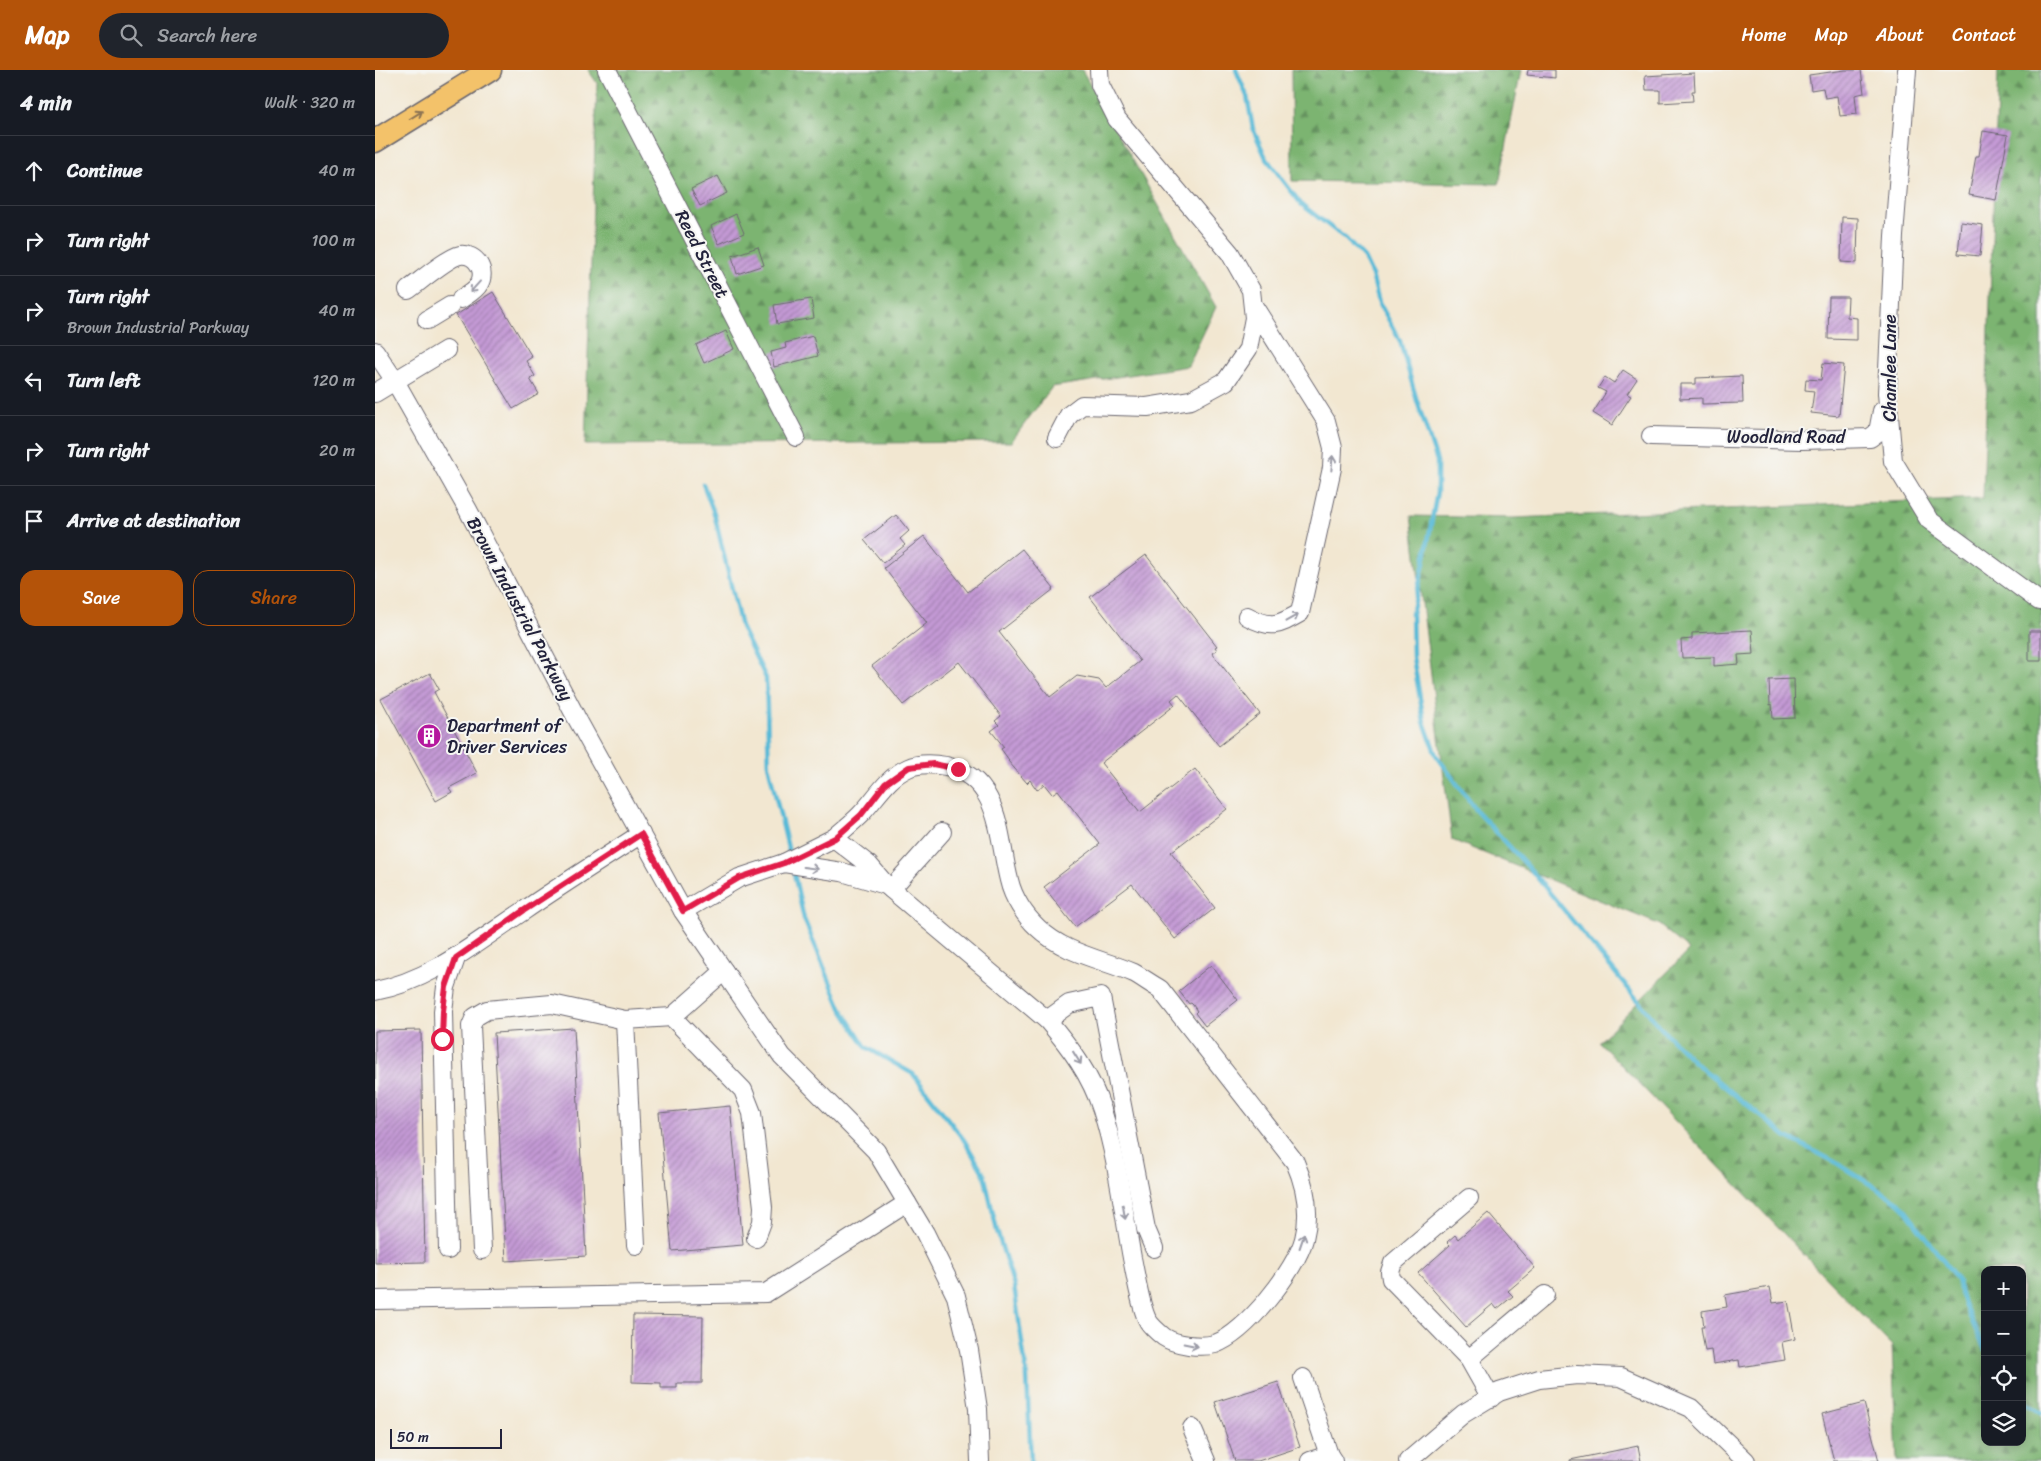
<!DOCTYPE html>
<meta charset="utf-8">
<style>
body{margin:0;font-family:Sriracha,sans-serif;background:#20242c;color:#f1f3f6}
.controls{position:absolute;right:15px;bottom:15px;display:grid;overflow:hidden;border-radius:10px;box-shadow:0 2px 12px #0003}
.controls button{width:45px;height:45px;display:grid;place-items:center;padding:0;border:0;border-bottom:1px solid #363941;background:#171b24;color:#f1f3f6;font:25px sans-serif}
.scale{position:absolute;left:15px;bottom:12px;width:112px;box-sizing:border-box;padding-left:5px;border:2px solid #22223b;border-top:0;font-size:14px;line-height:18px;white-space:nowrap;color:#22223b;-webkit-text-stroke:4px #f6f6f2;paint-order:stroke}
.stop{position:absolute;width:15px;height:15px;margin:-11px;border:4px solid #e11d48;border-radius:50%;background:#fff}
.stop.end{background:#e11d48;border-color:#fff;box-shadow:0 1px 5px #0008}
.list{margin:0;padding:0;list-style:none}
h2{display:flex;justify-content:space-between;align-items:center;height:65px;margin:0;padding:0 20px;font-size:21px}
h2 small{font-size:16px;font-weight:400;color:#9ea1a6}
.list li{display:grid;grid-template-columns:32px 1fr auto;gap:15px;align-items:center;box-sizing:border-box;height:70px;padding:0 20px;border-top:1px solid #363941}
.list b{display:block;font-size:19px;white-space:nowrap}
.list p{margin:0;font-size:16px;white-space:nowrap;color:#9ea1a6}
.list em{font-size:16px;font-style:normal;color:#9ea1a6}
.actions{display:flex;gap:10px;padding:15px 20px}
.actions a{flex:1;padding:11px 0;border:1px solid #b45309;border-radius:15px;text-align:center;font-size:18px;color:#b45309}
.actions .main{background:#b45309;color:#fff}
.icon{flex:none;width:28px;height:28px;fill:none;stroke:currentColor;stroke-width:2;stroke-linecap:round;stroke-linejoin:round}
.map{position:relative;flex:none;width:1666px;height:1391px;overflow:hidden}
header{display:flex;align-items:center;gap:30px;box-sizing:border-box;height:70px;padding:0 25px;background:#b45309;color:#fff}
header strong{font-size:24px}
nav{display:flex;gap:28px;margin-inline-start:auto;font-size:18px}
.search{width:350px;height:45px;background:#20242c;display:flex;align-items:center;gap:12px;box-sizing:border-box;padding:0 18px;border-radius:28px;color:#9ea1a6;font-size:19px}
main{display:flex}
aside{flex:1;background:#171b24}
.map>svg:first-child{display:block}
</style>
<header>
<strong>Map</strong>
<div class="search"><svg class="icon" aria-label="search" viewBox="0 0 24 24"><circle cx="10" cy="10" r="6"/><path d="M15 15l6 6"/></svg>Search here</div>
<nav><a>Home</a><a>Map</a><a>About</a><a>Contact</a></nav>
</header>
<main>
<aside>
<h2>4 min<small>Walk · 320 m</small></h2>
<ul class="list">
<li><svg class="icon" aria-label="ahead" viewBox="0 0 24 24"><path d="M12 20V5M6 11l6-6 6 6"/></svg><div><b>Continue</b></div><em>40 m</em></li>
<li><svg class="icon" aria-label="right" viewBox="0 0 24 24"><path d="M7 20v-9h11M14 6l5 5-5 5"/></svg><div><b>Turn right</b></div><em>100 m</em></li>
<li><svg class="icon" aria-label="right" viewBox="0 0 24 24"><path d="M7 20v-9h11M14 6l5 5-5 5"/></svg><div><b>Turn right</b><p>Brown Industrial Parkway</p></div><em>40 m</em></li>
<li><svg class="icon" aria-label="left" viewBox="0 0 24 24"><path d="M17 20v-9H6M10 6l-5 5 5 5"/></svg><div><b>Turn left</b></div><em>120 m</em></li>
<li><svg class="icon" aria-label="right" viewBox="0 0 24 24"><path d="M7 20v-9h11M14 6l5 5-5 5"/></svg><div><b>Turn right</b></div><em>20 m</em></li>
<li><svg class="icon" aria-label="arrive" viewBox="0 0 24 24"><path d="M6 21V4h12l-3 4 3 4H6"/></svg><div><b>Arrive at destination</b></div></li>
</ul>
<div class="actions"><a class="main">Save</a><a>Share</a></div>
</aside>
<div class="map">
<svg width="1666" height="1391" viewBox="0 0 1666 1391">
<defs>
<pattern id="forest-firs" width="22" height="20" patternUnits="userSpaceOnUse" patternTransform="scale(1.25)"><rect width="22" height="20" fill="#7cb471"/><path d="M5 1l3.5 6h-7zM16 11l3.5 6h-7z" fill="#65925e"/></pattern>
<pattern id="building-hatch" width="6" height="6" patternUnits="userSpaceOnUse" patternTransform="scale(1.25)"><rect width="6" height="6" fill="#c49ad5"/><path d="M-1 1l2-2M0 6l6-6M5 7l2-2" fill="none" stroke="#9f7dae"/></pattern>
</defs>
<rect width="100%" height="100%" fill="#f6f6f2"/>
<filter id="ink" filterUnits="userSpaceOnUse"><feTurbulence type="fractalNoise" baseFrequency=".02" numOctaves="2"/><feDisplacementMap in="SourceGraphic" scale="10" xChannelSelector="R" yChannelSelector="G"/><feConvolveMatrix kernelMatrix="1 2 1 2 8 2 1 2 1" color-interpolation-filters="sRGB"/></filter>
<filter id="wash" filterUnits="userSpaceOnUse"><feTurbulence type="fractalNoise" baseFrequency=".0096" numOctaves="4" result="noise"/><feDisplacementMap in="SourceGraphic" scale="20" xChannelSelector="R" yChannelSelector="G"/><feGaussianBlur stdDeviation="1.12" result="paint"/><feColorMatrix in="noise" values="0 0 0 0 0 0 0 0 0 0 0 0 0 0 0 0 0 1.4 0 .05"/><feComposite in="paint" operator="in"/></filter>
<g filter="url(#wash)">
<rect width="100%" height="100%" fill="#f2e7d1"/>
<g fill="url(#forest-firs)" stroke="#4f6b56" fill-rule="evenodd">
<polygon points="213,0 707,0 841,237 813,296 677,317 636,372 210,375 222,13"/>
<polygon points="916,0 1146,0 1124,114 917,111"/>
<path d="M1623 0H1666V1391H1522L1517 1276 1224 972 1314 880 1283 854 1077 770 1036 446 1138 448 1608 428ZM1610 1200H1647V1372H1610Z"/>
</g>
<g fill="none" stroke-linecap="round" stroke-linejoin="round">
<g stroke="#59bad7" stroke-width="4.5">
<polyline points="861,0 872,26 878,59 891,88 926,134 971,169 989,188 997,205 1004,232 1025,271 1042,331 1062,391 1062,422 1048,498 1037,544 1038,587 1049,652 1061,685 1101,740 1156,800 1284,956 1318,991 1412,1067 1460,1092 1525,1133 1582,1209 1589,1234 1610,1280"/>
<polyline points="328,414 339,443 366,557 391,608 394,699 415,786"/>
<polyline points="418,799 429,849 466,938 491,977 538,1004 589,1070 609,1104 622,1161 639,1216 652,1307 656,1391"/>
<polyline points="1647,1330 1666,1343"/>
</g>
</g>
<g id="blocks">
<g fill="url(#building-hatch)">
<polygon points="1153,0 1180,0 1180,8 1152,5"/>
<polygon points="1470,0 1486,0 1489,23 1480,25 1482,44 1465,46 1462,26 1450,28 1448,18 1436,20 1434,5"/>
<polygon points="1319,3 1320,21 1317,21 1318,31 1285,33 1285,20 1271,20 1270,6"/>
<polygon points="1608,61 1633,65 1621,130 1594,125 1601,86 1604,86"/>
<polygon points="343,106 352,123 325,136 316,119"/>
<polygon points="361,144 369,163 344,174 336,156"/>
<polygon points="1467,147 1483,148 1482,193 1466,192"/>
<polygon points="1586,152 1608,155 1605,186 1583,184"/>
<polygon points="383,177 389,195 362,204 357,186"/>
<polygon points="118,222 157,287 151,291 160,306 155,309 164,324 138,339 81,245"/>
<polygon points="1454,227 1473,227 1472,247 1482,248 1482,270 1453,269"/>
<polygon points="436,229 439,248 402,254 399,235"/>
<polygon points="351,261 359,279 329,293 321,275"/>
<polygon points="438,266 443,286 399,297 396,282 411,278 410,273"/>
<polygon points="1448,293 1469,295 1464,346 1436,343 1439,321 1430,320 1431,309 1446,310"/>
<polygon points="1248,300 1262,309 1252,324 1256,326 1237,355 1218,343 1231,322 1223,318 1230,307 1239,313"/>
<polygon points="1367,306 1368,333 1327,334 1327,328 1305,329 1305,314 1321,314 1321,308"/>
<polygon points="521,445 534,461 525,469 530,475 508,493 489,470"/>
<polygon points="549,466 593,522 647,479 679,519 624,562 675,627 702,606 724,610 731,618 765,591 715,527 771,485 842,576 840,577 842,580 837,583 885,644 844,676 803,624 796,630 800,635 726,693 765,742 820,699 852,739 796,782 840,838 800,869 757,814 700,857 669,817 725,774 683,720 677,724 669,714 662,720 655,710 652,713 633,691 634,690 626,679 629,677 616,661 624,655 620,651 626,646 584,592 528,635 497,596 552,553 509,498"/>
<polygon points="1377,560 1379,584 1363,585 1364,594 1339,596 1339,587 1307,588 1306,570 1317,569 1317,563"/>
<rect x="1654" y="561" width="12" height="30"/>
<polygon points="55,603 64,619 59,622 102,703 74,718 77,722 61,731 6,629"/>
<polygon points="1419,609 1420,648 1398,649 1397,634 1395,635 1394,610"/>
<polygon points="836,895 863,930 830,956 820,943 822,941 818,935 816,933 814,934 804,921"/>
<polygon points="199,958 211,1186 131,1191 119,963"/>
<polygon points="46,960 50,1192 0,1193 0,961"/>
<polygon points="355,1036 368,1175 297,1181 284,1043"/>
<polygon points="1113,1143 1160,1198 1133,1221 1138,1226 1122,1239 1118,1234 1091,1257 1043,1203 1075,1175 1072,1172 1080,1165 1083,1169"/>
<polygon points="1395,1217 1398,1233 1413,1231 1420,1269 1407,1272 1410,1290 1365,1297 1364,1290 1338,1294 1336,1280 1330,1281 1326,1257 1329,1257 1327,1241 1352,1237 1350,1225"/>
<polygon points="258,1245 328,1246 327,1313 302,1313 302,1318 286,1318 286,1313 257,1312"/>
<polygon points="903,1312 925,1377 883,1391 860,1391 840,1332"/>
<polygon points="1489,1333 1504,1391 1459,1391 1447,1344"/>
<polygon points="1263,1376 1266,1391 1195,1391 1195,1390"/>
</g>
</g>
</g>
<g filter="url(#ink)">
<use href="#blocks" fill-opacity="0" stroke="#6b6770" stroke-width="1"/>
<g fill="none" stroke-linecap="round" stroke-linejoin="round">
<defs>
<g id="minor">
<polyline points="232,0 421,367"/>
<polyline points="1532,0 1519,166 1512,323 1518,391 1554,450 1664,531"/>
<path d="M33 220C44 212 74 187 85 185 101 183 112 201 104 214 101 220 92 225 86 229"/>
<polyline points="52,250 75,236"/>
<polyline points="0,281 20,311 93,440 201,647 308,841 407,986 501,1081 550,1163 581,1226 594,1280 603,1339 605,1391"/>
<polyline points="0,323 71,280"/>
<polyline points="1276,366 1427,370 1495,368 1503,362 1507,341"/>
<polyline points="682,368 694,345 707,335 772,337 816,330 851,311 873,279 879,248 876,220 855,183 742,49 725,15 724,0"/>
<path d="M872 546C896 559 902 556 925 543L957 398 958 378 951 351 878 235"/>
<path d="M459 768C468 760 477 753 485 745 501 729 511 708 533 698 544 693 559 694 571 696 626 708 623 767 634 810 638 828 650 846 663 858 690 884 727 889 759 903 768 908 776 914 785 919L920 1092C931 1117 936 1142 929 1169 921 1200 871 1263 840 1274 826 1278 801 1275 789 1267 784 1263 776 1256 773 1251 766 1240 760 1202 757 1188 748 1139 742 1087 727 1040 716 1005 695 977 672 950"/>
<polyline points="511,815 494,795 459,768 409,793 467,802 511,815 516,819 567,762"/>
<polyline points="516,819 672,950 694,934 726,927 771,1159 779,1178"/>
<polyline points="308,841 364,808 409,793"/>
<polyline points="349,901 297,947 368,1020 377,1043 388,1137 387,1152 381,1168"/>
<path d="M0 921C57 910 100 873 147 842 186 815 226 790 266 764"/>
<polyline points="250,950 261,1175"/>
<polyline points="1094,1128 1018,1193 1015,1202 1016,1209 1094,1289 1116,1328"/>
<polyline points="73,1180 68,941 71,917 81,888"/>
<polyline points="107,1180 96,956 100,947 112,940 177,934 250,950 297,947"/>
<polyline points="0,1230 391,1223 532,1133"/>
<polyline points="1094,1289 1170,1225"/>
<polyline points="928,1308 954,1385 958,1391"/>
<polyline points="817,1358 831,1391"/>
<polyline points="935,1391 954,1385"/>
<polyline points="1033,1391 1088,1344 1124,1322 1164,1309 1202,1305 1246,1307 1316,1338 1371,1391"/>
</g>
<polyline id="major" points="0,71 115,0"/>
</defs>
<use href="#minor" stroke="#6b6770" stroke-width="20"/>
<use href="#major" stroke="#6b6770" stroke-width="25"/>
<use href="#minor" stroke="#fff" stroke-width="18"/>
<use href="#major" stroke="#f3c26a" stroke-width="22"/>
</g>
<defs><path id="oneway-shaft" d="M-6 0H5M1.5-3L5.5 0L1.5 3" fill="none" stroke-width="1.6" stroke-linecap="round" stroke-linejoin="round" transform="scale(1.25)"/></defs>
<use stroke="#8a7252" href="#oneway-shaft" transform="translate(41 45) rotate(-32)"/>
<g stroke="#9c9ca7">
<use href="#oneway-shaft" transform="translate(100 217) rotate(132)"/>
<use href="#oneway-shaft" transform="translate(957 393) rotate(-85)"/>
<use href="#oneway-shaft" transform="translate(917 548) rotate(-29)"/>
<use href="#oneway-shaft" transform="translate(436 798) rotate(8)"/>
<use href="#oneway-shaft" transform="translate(702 988) rotate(58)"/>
<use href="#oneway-shaft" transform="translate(749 1142) rotate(80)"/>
<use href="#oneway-shaft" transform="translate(927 1171) rotate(-71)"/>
<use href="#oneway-shaft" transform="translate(816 1275) rotate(11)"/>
</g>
</g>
<g fill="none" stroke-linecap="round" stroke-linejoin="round" filter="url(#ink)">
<polyline stroke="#e11d48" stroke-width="6" points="67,969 68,941 71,917 81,888 148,841 266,764 308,841 364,808 409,793 460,768 486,745 510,714 534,697 558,694 583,699"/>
</g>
<defs>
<symbol id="building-disc" viewBox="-11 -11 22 22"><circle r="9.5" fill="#b5179e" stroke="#f6f6f2"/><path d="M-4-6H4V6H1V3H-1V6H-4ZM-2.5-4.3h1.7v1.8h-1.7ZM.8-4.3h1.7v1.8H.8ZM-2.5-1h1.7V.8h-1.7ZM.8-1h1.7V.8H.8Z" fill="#fff"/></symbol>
</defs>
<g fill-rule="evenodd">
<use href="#building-disc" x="40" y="652" width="28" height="28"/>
</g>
<g text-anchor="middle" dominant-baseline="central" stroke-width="4" stroke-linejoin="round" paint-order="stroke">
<g font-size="18" fill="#22223b" stroke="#f6f6f2">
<text transform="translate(327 184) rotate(63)">Reed Street</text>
<text transform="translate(1515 298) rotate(-90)">Chamlee Lane</text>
<text x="1411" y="367">Woodland Road</text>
<text transform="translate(145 539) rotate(62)">Brown Industrial Parkway</text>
</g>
<g font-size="18" fill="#22223b" stroke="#f6f6f2" text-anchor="start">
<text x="72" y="656">Department of<tspan x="72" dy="21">Driver Services</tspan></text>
</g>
</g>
</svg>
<div class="controls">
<button>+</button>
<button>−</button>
<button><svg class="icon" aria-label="locate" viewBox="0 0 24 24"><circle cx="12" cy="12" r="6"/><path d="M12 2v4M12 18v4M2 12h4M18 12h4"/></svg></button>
<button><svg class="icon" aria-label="layers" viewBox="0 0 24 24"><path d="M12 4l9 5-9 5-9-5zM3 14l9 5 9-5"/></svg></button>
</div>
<div class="scale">50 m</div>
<div class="stop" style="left:67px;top:969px"></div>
<div class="stop end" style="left:583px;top:699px"></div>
</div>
</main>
